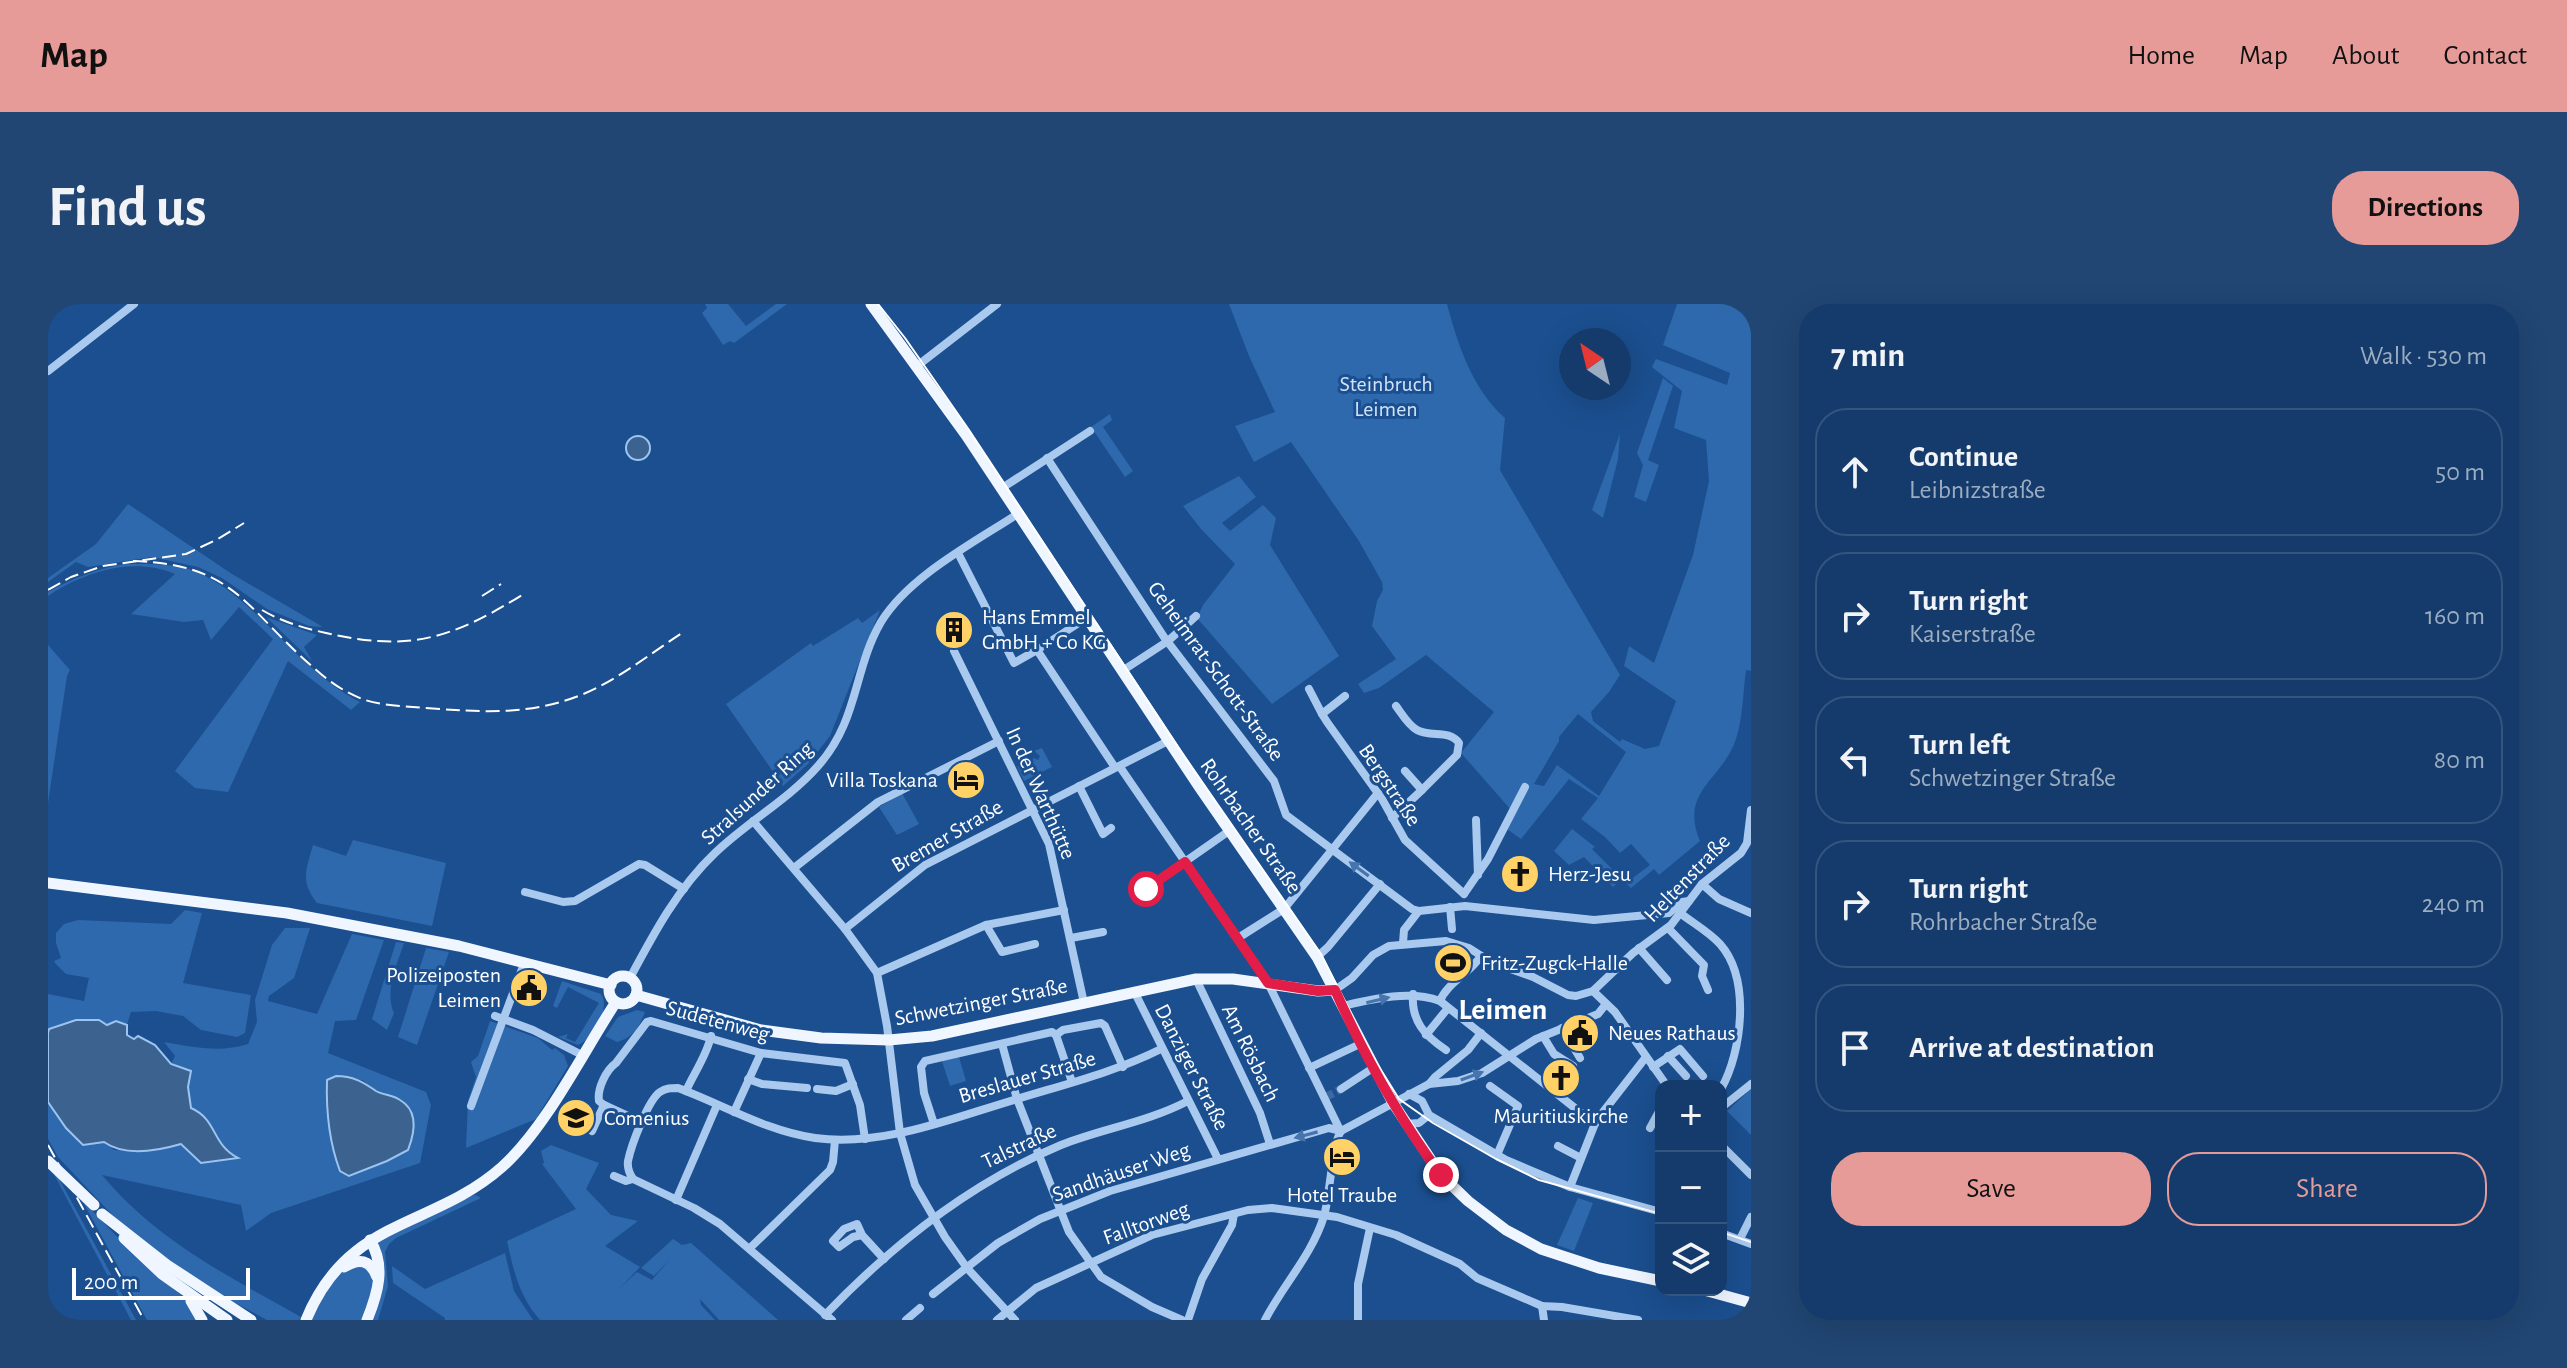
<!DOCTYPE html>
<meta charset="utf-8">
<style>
body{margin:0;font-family:"Alegreya Sans",sans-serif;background:#214673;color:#f1f3f6}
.controls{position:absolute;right:24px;bottom:24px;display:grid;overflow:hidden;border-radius:16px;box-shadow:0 8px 32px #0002}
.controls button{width:72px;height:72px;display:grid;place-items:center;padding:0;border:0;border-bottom:2px solid #33557e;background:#143b6b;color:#f1f3f6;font:40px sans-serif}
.compass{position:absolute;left:1511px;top:24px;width:72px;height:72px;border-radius:50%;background:#143b6b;box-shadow:0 8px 32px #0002;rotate:325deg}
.scale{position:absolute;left:24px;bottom:20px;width:178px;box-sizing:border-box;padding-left:8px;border:4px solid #fff;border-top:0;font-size:22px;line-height:28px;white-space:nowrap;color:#fff;-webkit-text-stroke:6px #1b4f8f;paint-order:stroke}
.stop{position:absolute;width:24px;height:24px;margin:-18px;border:6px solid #e11d48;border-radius:50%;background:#fff}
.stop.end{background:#e11d48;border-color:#fff;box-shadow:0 2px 8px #0008}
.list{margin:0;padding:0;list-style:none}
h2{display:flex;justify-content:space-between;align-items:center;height:104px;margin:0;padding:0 32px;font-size:34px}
h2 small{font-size:26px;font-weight:400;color:#9dadc1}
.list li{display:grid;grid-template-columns:52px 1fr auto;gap:24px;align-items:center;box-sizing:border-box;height:128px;margin:0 16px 16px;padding:0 16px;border:2px solid #33557e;border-radius:32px}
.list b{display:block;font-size:30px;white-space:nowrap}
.list p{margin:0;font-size:26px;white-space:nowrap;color:#9dadc1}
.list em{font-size:26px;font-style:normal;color:#9dadc1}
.actions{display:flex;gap:16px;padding:24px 32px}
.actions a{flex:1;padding:18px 0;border:2px solid #e69b98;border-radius:32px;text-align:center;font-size:28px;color:#e69b98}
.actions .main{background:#e69b98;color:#111}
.icon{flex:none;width:44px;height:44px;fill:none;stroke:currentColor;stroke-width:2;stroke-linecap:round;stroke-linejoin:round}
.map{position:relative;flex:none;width:1703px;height:1016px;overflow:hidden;border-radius:32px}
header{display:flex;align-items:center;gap:48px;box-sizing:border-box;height:112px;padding:0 40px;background:#e69b98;color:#111}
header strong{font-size:38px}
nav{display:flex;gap:44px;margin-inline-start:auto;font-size:28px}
.intro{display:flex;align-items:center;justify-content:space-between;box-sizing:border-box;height:192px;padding:0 48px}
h1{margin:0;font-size:56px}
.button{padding:20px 36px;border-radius:32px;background:#e69b98;color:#111;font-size:28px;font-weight:700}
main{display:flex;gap:48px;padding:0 48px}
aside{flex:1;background:#143b6b;border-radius:32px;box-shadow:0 8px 32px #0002}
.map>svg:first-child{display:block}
</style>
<header>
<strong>Map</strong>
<nav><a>Home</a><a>Map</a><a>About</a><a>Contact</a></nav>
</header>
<div class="intro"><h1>Find us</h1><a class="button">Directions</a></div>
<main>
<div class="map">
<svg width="1703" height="1016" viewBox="0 0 1703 1016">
<rect width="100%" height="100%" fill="#1b4f8f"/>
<g fill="#2e69ad" fill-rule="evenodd">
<polygon points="657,0 680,0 698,22 728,0 739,0 686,39 682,37 675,41 654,9 659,4"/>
<path d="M1181 0H1399C1410 41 1424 85 1457 114L1452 166 1572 371 1561 388 1543 408 1545 417 1572 438 1574 435 1597 445 1611 442 1628 397 1576 362 1581 342 1606 359 1645 251 1661 177 1658 136 1626 124 1634 87 1604 63 1608 55 1679 81 1682 69 1615 41 1629 0H1703V367L1698 366C1695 388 1695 414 1688 435 1674 477 1631 486 1652 537L1611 571 1606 565 1583 584 1578 579 1602 561 1583 540 1572 549 1557 533 1533 515 1550 494 1521 475 1473 535 1456 523 1463 506 1413 449 1446 408 1378 351 1331 384 1316 389 1310 380 1348 355 1324 322 1329 297 1335 286 1334 278 1311 237 1243 138 1206 158 1187 122 1227 108 1201 52ZM1530 410 1578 448 1551 492 1509 461 1496 482 1486 480 1511 437V433Z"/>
<polygon points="1615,74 1625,82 1600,156 1611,161 1598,198 1586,193 1595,161 1589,149"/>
<polygon points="1062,110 1064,116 1055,123 1085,167 1077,173 1043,123"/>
<polygon points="1572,130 1570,155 1555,214 1544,206"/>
<polygon points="1191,172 1208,193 1174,219 1182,227 1215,201 1228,214 1222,241 1291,352 1224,400 1149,314 1155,301 1187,260 1153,225 1135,202"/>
<polygon points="80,200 184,270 275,323 261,322 219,305 174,274 150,263 104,253 40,263 28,258 0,278 0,274 48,240"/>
<path d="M77 260C99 260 124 259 144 266 207 290 248 366 312 398L303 406 240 357 180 488 147 484 127 467 225 335 191 303 163 336 155 316 136 318 83 310 127 270C85 252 36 268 0 292V288C25 274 49 265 77 260Z"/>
<polygon points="832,306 782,432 760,460 735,482 678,400 763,339 765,342 810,314 814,319"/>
<polygon points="218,313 269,331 256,343 264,357"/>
<polygon points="0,341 22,366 19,372 0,499"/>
<polygon points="994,444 1004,463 976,477 969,462 986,454 990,456 992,452 986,447"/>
<polygon points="854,489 871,520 849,531 831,503"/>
<polygon points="1524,525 1547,543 1544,545 1574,575 1565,583 1536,553 1521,561 1506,547"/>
<path d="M305 536 398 559 384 622 269 599C252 577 258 566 265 541L298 552Z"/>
<path d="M137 606 154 609 135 679 203 691 197 729 189 733 153 726 135 712 108 707 83 708 79 721C63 716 22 724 2 725L0 729V690L36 697 41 674 18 670 7 659 6 657 13 654 8 639V629L16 620 30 616 123 620Z"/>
<path d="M237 624H262L246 674 221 692 220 697 269 710 304 630 336 636 308 716 287 717 280 749 378 788 383 801 372 859 223 909 198 927 193 901 54 871C108 936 180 972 253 1013L251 1016H219L150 979 70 917 10 853 0 835V798L18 824 35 841 56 838 66 846 95 847 133 840 188 853C162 838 170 816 143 804L140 783 143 767 123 760 127 752 116 738C144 743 172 749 200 740L209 718 207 696 224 641ZM314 776 331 789 353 796 360 846 339 857 301 872 292 867C281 838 278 807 279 777Z"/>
<path d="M348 638 356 639C349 661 336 687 346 709L339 726 324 715Z"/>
<polygon points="378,644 401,648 369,741 350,733"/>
<path d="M514 677 553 690C563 703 546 735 530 741L510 733 520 730 518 734 527 738 551 699 520 683 509 704 505 702Z"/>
<path d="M589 706 597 708C591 723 585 734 569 738L557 732 570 713Z"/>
<polygon points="442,717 490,734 504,746 507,744 516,751 520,762 488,815 418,844 420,797 428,773 423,758 430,752"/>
<polygon points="911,753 918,777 902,782 894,757"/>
<polygon points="1703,785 1703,831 1679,807"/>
<path d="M503 841 551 859 538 885 563 911 590 917 557 942 592 963 572 984 589 968 604 976 622 955 606 972 593 964 625 935 634 941 643 939 730 1016H671L652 995 653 1001 667 1016H492C471 992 466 968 459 937L528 905 494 860 496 859 493 847Z"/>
<polygon points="0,859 3,860 88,1016 83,1016"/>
<polygon points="428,891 433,894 348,934 341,940 337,948 340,982 330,1016 323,1016 331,936 420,892"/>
<polygon points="1530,894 1545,899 1526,947 1509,941"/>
<polygon points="34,896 80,944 141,998 151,1016 99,1016"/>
<polygon points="457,949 466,987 485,1016 397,1016 397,1014 345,979 344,962 377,985"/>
<path d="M315 960C334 982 324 992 315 1016H262C274 994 287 963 315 960Z"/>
</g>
<g fill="#3c6290" stroke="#9cc4f0" stroke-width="2">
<circle cx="590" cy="144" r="12"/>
<path d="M28 716H51L59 721 68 717 79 721V731L86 735 90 732 107 741 123 760 143 767 140 783 143 804C170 816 163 840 190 854L153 859 133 840C109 847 77 853 56 838L35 841 18 824 0 798V729L1 725Z"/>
<path d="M288 772C305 772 315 778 328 787 335 791 345 791 352 796 371 807 367 828 360 846L339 857 301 872 292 867C281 838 278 807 279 776Z"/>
</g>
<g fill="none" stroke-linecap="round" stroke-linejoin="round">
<polyline stroke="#3d69a0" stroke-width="8" stroke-dasharray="8 4" stroke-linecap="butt" points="1278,793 1293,785"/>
<g stroke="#a9c9ee" stroke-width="8">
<polyline points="869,62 949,0"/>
<polyline points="0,67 86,0"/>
<polyline points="999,154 1116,333 1226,477 1238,511 1364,605 1371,607 1417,602 1546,616 1621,609 1634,598 1641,597"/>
<polyline points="954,184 1042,127"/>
<polyline points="910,249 966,359 989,346 1066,462"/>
<polyline points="989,346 1040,313"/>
<polyline points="906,347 1001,540 1036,699"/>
<polyline points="1074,367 1120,337 1148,312"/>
<polyline points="1261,385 1274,410"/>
<polyline points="1297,392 1274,410 1279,418 1334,495 1357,536 1416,590"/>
<path d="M1348 402C1354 410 1360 421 1369 426 1383 434 1401 425 1411 439L1409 451 1374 486"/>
<polyline points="1072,463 1220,679 1292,826"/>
<polyline points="1031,482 1055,530 1063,524"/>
<polyline points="1344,514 1374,486 1357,467"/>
<polyline points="1428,516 1430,571"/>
<polyline points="705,517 797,625 829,669 839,722 852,829 867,881 897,933 919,964 967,1016"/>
<polyline points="746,564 830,498 951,437"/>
<polyline points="1654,580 1671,595 1703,609"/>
<polyline points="1098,585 1181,527"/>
<polyline points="477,588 515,598 527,597 591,560 597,561 636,585"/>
<polyline points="1416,590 1440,555 1477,483"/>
<polyline points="1402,603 1404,625"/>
<path d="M1632 609C1645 619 1661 628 1672 640 1703 675 1694 748 1673 785"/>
<polyline points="938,621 954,648 987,640"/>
<polyline points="1620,624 1656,661 1654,672 1660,686"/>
<polyline points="797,625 877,561 1120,437"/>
<polyline points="1023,634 1055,628"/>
<polyline points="1190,634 1236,605 1330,489"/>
<polyline points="1355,639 1356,626 1370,608"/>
<polyline points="1591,644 1619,676"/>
<polyline points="1269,653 1280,643 1332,580"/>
<polyline points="829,669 938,621 1016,606"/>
<path d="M582 674C606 629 630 584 667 549 699 518 740 496 770 462 811 416 805 366 833 318 861 272 927 238 971 209"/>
<polyline points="1148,675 1212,809 1222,840"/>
<polyline points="1287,686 1304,674 1325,651 1341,642 1398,637 1421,644 1443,658 1485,673 1520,691 1528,692 1545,687 1585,649 1623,621 1654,580 1693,549 1699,539 1703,506"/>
<polyline points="1086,687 1170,855"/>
<polyline points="1545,687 1567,708 1619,782"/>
<path d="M1365 690C1363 717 1377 732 1398 746"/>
<path d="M1392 697C1399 679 1421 670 1433 652"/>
<path d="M1295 702C1325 695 1361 686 1392 697L1547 820"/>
<polyline points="447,712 485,726 534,751"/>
<polyline points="1514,724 1532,754"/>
<polyline points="1008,731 1024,778"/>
<polyline points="1378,731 1400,704"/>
<polyline points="1495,732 1506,750 1525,762"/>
<polyline points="954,740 969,795 1021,928 1053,973 1104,1003 1134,1016"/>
<polyline points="1620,752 1638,772"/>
<polyline points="1605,763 1632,745 1655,772"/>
<polyline points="1261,764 1312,740"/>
<polyline points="700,775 714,780 759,784"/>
<polyline points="1381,780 1387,773 1420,746 1433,729"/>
<polyline points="1442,782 1470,802 1449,851"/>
<polyline points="769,785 788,787 805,780"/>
<polyline points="1293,785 1325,764"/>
<path d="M638 787C646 769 659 751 663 732"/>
<polyline points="1361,790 1374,797 1381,811 1458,856 1522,883 1613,908"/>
<polyline points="423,802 474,665"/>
<polyline points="1673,804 1703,780"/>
<polyline points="686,808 713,749"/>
<path d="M595 819 556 801 551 797C549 785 558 766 568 759L599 718 603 717 713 749 797 759 812 801 817 835"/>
<polyline points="886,820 876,789 873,763 877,757 1004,728 1008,731 1015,726 1053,719 1057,722 1075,763"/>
<polyline points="1358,820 1371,819 1381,811"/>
<polyline points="1602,824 1613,804"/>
<polyline points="544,827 556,801"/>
<polyline points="1673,841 1703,871"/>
<polyline points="1510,842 1533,854"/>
<polyline points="566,872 578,877 585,875"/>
<polyline points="1522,883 1548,817 1598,753"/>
<polyline points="628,896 669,801"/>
<polyline points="1673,929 1703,940"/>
<polyline points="814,931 805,933 791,943 785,937 796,925 809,920 814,931 836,955"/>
<polyline points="1692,935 1703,913"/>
<polyline points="702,944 782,866 785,858 787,836"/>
<polyline points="885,990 950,939 992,915 1062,887 1281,824 1293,827"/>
<polyline points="1494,1002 1496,1016"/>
<path d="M777 1011C845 940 922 879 1013 841 1056 824 1097 819 1140 797"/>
<path d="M784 1016 672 920 646 904 585 875C581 869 579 864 580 857 583 842 600 796 612 788 618 784 623 784 630 784 676 801 718 827 767 834 836 843 904 814 969 795 1018 780 1067 768 1113 745"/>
<polyline points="858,1016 872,1004"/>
<polyline points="949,1016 988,984 1104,931 1200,906 1224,904 1289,913 1348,931 1412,960 1429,974 1494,1002 1514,1003 1590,1016"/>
<polyline points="1140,1016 1154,975 1184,921 1186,910"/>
<path d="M1217 1016C1235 981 1264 951 1276 912 1282 892 1284 840 1293 827L1381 780 1410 777 1434 769 1488 735 1550 710 1558 700"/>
<polyline points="1310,1016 1310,980 1322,924"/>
</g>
<g stroke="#f0f6ff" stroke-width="11">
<polyline points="823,0 918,131 1152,484 1269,653 1345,799 1393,871 1420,897 1458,926 1493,945 1551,964 1613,977"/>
<polyline points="0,579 239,609 411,642 563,681"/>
<circle cx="575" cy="686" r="14"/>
<polyline points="588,691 713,726 773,734 841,736 884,732 1148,675 1185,675 1270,687 1287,686"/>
<polyline points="54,910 119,961 203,1016"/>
<polyline points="76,934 114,970 179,1016"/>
<path d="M296 963C311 954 322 955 329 973"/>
<polyline points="1656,986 1703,999"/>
<polyline points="143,997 154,1016"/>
<path d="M258 1016C300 913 384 925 454 863 498 824 535 748 568 698"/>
<path d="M319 1016C330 989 338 962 322 936"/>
</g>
<g stroke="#fff" stroke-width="2">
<polyline points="830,0 857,34 921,126 1132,446 1273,650 1323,750 1351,795 1385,819 1448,855 1491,876 1613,910"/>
<polyline points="1673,928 1703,938"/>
</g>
<g stroke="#fff" stroke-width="2" stroke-dasharray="14 6" stroke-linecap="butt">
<path d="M85 257C188 260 197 305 266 364 281 378 298 389 317 396 336 402 357 402 377 404 433 408 480 412 533 391 570 376 603 349 637 327"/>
<polyline points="0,286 23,273 55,262 138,250 170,235 196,219"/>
<polyline points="434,292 453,280"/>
<path d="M214 306C234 318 256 324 278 329 361 348 403 335 474 291"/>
<polyline points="0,841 96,1016"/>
</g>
<polyline stroke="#f0f6ff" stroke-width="11" points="0,857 46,901"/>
</g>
<defs><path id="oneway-solid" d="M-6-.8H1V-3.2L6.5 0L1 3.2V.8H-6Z" transform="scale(2)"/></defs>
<g fill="#4674ac">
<use href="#oneway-solid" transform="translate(1311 565) rotate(-144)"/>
<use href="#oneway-solid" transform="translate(1330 696) rotate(-13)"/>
<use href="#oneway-solid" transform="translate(1424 772) rotate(-20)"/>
<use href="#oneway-solid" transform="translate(1258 831) rotate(165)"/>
</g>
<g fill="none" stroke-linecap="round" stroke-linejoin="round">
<path stroke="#e11d48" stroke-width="10" d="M1098 585 1137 558 1220 679 1270 687 1287 686C1316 751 1350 813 1393 871"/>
</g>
<defs>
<symbol id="building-disc" viewBox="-11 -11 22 22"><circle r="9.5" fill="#ffd166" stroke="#1b4f8f"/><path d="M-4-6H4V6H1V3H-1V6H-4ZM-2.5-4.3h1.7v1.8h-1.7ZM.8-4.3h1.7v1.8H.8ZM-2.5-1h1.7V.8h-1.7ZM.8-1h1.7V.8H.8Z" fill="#111"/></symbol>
<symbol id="hotel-disc" viewBox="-11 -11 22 22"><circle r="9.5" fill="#ffd166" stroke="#1b4f8f"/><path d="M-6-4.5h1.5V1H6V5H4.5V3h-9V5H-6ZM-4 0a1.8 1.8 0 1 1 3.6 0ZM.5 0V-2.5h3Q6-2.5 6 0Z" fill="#111"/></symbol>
<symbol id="church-disc" viewBox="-11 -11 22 22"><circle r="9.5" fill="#ffd166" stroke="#1b4f8f"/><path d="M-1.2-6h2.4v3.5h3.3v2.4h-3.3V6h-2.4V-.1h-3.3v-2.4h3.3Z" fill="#111"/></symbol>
<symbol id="stadium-disc" viewBox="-11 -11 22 22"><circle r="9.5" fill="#ffd166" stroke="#1b4f8f"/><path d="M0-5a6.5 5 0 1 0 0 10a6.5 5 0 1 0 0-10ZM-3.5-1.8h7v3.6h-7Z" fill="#111"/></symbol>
<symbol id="civic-disc" viewBox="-11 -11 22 22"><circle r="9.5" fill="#ffd166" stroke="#1b4f8f"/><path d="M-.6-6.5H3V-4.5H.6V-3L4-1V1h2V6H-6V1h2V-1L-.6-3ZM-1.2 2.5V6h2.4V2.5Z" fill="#111"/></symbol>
<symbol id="school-disc" viewBox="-11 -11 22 22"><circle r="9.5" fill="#ffd166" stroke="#1b4f8f"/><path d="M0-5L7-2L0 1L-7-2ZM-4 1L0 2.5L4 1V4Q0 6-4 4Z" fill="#111"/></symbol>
</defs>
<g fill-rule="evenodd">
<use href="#building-disc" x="884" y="304" width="44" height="44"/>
<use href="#hotel-disc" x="896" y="454" width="44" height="44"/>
<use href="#church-disc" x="1450" y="548" width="44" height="44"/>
<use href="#stadium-disc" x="1383" y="637" width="44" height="44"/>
<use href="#civic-disc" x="459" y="662" width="44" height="44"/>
<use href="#civic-disc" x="1510" y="707" width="44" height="44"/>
<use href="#church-disc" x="1491" y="752" width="44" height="44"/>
<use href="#school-disc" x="506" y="792" width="44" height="44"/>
<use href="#hotel-disc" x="1272" y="831" width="44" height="44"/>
</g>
<g text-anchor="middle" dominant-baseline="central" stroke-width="6" stroke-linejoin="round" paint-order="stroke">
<g font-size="22" fill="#cfe3fa" stroke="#1b4f8f">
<text x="1338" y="80">Steinbruch<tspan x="1338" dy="25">Leimen</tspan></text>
</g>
<g font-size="22" fill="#fff" stroke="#1b4f8f" text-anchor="start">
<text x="934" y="313">Hans Emmel<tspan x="934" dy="25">GmbH + Co KG</tspan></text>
<text x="890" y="476" text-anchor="end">Villa Toskana</text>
<text x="1500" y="570">Herz-Jesu</text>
<text x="1433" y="659">Fritz-Zugck-Halle</text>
<text x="453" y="671" text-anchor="end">Polizeiposten<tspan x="453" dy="25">Leimen</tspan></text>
<text x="1560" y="729">Neues Rathaus</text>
<text x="1513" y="812" text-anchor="middle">Mauritiuskirche</text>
<text x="556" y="814">Comenius</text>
<text x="1294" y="891" text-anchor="middle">Hotel Traube</text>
</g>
<g font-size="22" fill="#fff" stroke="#1b4f8f">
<text transform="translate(1168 367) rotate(54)">Geheimrat-Schott-Straße</text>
<text transform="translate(1342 481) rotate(56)">Bergstraße</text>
<text transform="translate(709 489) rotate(-42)">Stralsunder Ring</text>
<text transform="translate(993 489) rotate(66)">In der Warthütte</text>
<text transform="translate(1203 522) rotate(55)">Rohrbacher Straße</text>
<text transform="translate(899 532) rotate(-30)">Bremer Straße</text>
<text transform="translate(1639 574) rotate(-46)">Heltenstraße</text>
<text transform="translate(933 698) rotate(-11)">Schwetzinger Straße</text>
<text transform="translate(670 717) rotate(15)">Sudetenweg</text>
<text transform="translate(1203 749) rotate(64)">Am Rösbach</text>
<text transform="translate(1144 763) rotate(63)">Danziger Straße</text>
<text transform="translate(979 773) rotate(-16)">Breslauer Straße</text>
<text transform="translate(971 842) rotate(-25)">Talstraße</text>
<text transform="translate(1073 868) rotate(-19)">Sandhäuser Weg</text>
<text transform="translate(1098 919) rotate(-20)">Falltorweg</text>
</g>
<g font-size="30" font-weight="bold" fill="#fff" stroke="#1b4f8f">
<text x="1455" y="706">Leimen</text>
</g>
</g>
</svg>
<div class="controls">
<button>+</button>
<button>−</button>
<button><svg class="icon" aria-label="layers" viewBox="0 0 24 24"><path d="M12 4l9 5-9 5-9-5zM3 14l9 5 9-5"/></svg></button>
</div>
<svg class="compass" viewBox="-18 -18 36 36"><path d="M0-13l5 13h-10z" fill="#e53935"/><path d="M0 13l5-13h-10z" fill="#9dadc1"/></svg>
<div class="scale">200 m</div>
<div class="stop" style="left:1098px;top:585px"></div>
<div class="stop end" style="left:1393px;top:871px"></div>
</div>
<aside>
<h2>7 min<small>Walk · 530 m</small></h2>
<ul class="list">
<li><svg class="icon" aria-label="ahead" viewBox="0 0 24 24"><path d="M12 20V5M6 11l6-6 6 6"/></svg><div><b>Continue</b><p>Leibnizstraße</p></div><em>50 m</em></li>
<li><svg class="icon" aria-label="right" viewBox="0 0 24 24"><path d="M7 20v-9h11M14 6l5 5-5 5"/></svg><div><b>Turn right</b><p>Kaiserstraße</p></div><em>160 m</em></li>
<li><svg class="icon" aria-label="left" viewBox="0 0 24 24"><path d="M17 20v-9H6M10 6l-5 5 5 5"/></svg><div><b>Turn left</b><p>Schwetzinger Straße</p></div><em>80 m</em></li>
<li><svg class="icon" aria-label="right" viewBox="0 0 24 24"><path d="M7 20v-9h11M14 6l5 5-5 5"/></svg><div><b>Turn right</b><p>Rohrbacher Straße</p></div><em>240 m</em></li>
<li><svg class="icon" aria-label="arrive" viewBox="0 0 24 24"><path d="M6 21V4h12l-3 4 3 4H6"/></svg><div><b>Arrive at destination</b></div></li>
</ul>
<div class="actions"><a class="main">Save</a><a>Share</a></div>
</aside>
</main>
